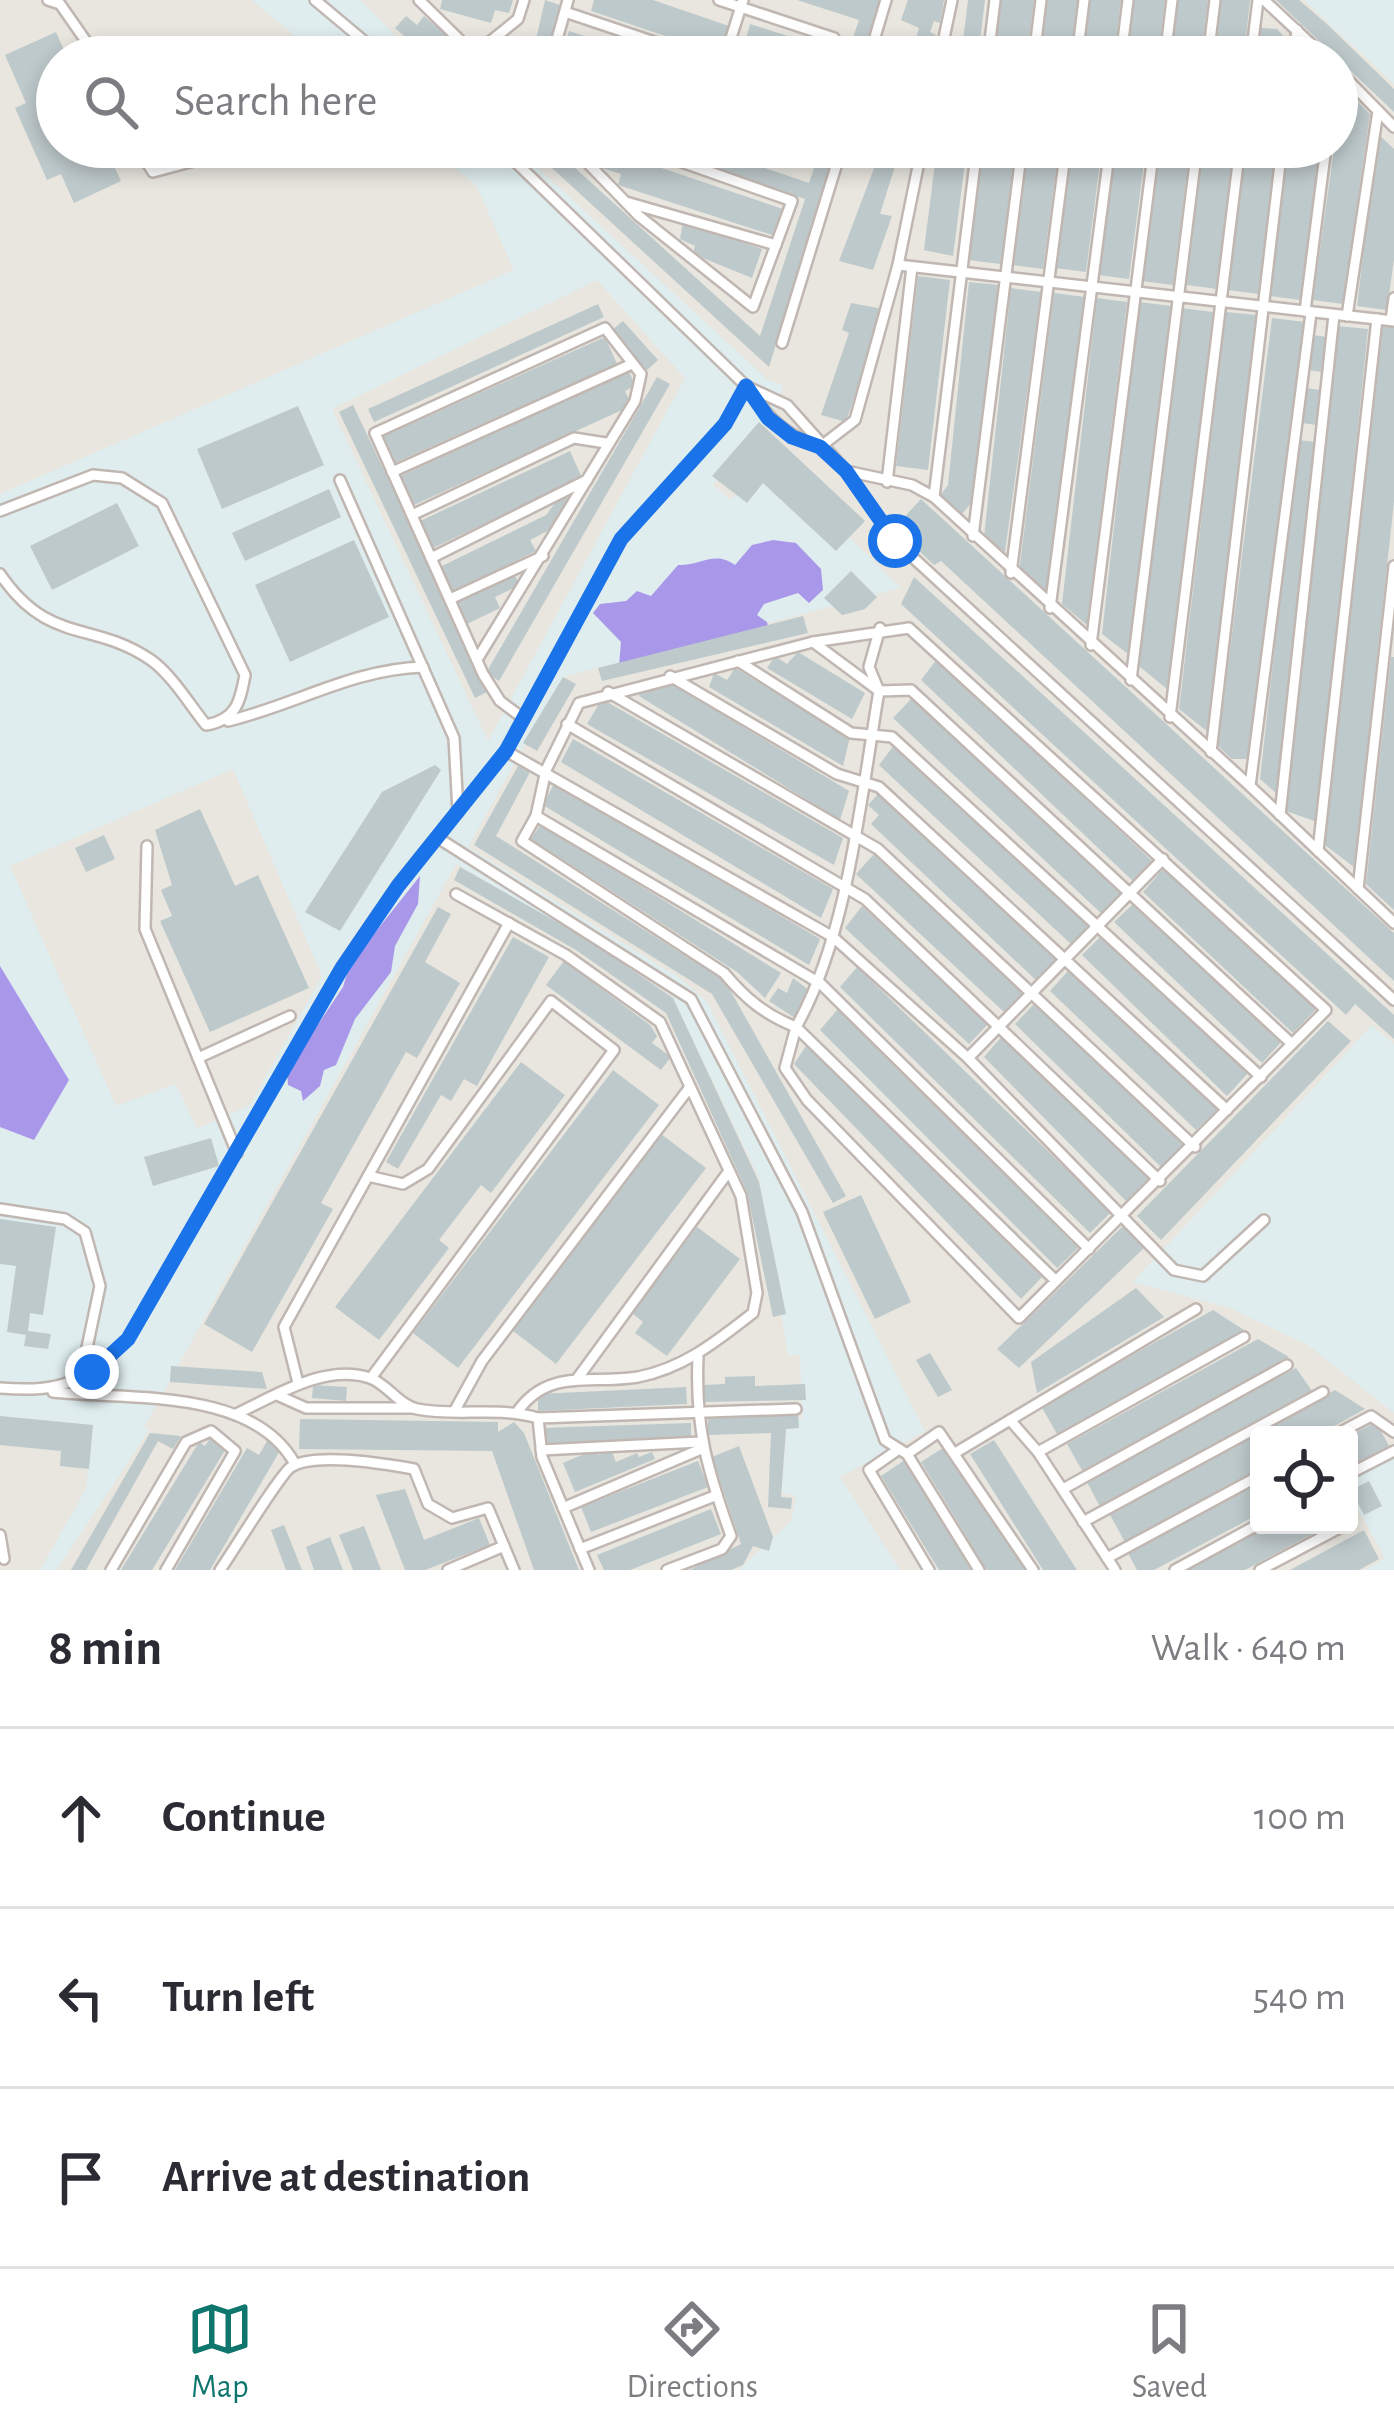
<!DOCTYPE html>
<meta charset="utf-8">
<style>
body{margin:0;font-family:"Alegreya Sans",sans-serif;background:#f7f7f7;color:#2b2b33}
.controls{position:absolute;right:36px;bottom:36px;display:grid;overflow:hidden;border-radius:12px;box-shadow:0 6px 18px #0003}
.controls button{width:108px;height:108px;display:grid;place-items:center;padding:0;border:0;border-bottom:3px solid #e1e1e2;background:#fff;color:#2b2b33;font:60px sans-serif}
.stop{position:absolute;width:36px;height:36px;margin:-27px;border:9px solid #1a73e8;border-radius:50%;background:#fff}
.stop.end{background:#1a73e8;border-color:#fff;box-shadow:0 3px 12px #0008}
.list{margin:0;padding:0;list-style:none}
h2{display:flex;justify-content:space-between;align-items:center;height:156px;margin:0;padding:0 48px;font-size:51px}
h2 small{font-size:39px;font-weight:400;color:#7c7c81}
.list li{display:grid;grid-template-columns:78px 1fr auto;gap:36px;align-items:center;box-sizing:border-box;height:180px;padding:0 48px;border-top:3px solid #e1e1e2}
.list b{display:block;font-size:45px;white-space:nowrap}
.list em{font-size:39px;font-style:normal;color:#7c7c81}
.icon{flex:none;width:66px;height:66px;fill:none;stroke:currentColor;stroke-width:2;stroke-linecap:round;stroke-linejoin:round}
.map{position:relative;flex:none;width:1394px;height:1570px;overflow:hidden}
.search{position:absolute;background:#fff;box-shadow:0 6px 18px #0003;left:36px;right:36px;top:36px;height:132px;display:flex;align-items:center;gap:30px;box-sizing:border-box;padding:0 42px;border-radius:66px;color:#7c7c81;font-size:45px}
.sheet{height:696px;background:#fff}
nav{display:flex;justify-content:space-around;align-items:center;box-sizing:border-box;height:168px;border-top:3px solid #e1e1e2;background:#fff;font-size:33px;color:#7c7c81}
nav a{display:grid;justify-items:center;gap:6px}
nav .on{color:#0f766e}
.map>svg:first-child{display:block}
</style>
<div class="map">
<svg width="1394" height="1570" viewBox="0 0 1394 1570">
<rect width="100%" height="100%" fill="#dfedef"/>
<g fill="#e8e6df">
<polygon points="0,0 252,0 321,57 57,57 57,147 430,147 476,185 514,270 0,494"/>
<polygon points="360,0 1304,0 1394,84 1394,1044 1372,1025 1133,1282 1230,1308 1308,1345 1394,1413 1394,1455 1349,1475 1349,1435 1259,1435 1259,1525 1349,1525 1349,1493 1385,1558 1365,1570 900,1570 840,1477 925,1431 707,1002 681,979 468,847 563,677 901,588 827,515 810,528 753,474 731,500 713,485 778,405 783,386 768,380 515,147 1337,147 1337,57 417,57"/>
<polygon points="597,280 685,378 488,741 332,409"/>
<polygon points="233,769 322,976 250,1105 197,1129 176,1084 116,1106 10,866"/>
<polygon points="456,864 669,989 759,1178 788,1355 800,1355 802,1419 787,1421 782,1493 796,1496 791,1521 739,1570 57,1570 149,1430 144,1427"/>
<polygon points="0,1416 93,1425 86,1489 40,1570 0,1570"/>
</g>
<g fill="#a997ea">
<path d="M773 540 796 543 821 569 823 590 809 603 798 593 764 604 757 615 767 622 770 634 619 666 621 642 593 613 600 604 626 601 637 591 651 596 678 565C701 566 714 550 735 565L752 545Z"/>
<polygon points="420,876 418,904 395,946 391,972 355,1019 336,1065 324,1070 320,1086 303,1101 301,1091 288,1085 287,1071 343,987 350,964"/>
<polygon points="0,966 69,1080 34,1140 0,1127"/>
</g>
<g fill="#bec9cb">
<polygon points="442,0 513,0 509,13 495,10 491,23 440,9"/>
<polygon points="545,0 560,5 547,57 532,57"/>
<polygon points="594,0 653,0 729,26 719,54 591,11"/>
<polygon points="797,0 883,0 865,57 742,53 750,24 847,55 859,20"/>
<polygon points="908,0 944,0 940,23 934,21 930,32 936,35 929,57 910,57 919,28 901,20"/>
<polygon points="968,0 985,0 978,57 961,57"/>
<polygon points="1001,0 1034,0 1027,57 994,57"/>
<polygon points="1048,0 1078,0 1071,57 1040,57"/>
<polygon points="1089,0 1121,0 1114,57 1082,57"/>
<polygon points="1134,0 1165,0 1158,57 1126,57"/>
<polygon points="1176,0 1208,0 1201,57 1169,57"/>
<polygon points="1220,0 1250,0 1244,57 1213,57"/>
<polygon points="1276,0 1299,0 1329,26 1394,89 1394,112"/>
<polygon points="406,16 417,25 424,16 456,44 444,57 428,57 395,28"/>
<polygon points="1260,28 1277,29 1288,41 1286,57 1256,57"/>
<polygon points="569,31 645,56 645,57 561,57"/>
<polygon points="56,32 67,57 57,57 57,147 121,147 108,153 121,181 74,203 61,174 47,180 15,108 26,103 5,55"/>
<polygon points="1349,93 1370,114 1343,304 1313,300 1341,99"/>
<polygon points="1378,134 1394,149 1394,259 1387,310 1357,306"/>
<polygon points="529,147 552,147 760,336 805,199 653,147 704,147 809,183 821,147 837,147 769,367"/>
<polygon points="599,147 783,209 775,236 618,185 621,174 593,165"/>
<polygon points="882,147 901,147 880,214 892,216 873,270 839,261"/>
<polygon points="937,147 967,147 953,256 924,250"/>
<polygon points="983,147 1015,147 1001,264 968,260"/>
<polygon points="1029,147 1059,147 1043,269 1013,265"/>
<polygon points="1070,147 1102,147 1086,272 1055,268"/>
<polygon points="1115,147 1146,147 1129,279 1098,275"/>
<polygon points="1158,147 1190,147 1173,285 1141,281"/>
<polygon points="1203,147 1233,147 1217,289 1187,285"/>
<polygon points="1245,147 1276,147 1258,294 1228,290"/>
<polygon points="1288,147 1320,147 1301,300 1270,296"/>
<polygon points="683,222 762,249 752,278 693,254 695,246 680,239"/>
<polygon points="918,276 950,280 928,470 896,466"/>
<polygon points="969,282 999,285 974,500 961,515 939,497 948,485"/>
<polygon points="1011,288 1041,292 1005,552 984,537"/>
<polygon points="1054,293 1085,297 1047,597 1019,572"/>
<polygon points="1097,298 1127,302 1087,625 1062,604"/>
<polygon points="1139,302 1172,306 1128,654 1102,634"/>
<polygon points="851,303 883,309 846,422 821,415 849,333 842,330"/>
<polygon points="598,304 604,317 374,422 368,409"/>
<polygon points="1181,308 1213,312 1167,689 1139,666"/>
<polygon points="1226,312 1257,315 1208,732 1179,709"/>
<polygon points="1272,318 1305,322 1249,759 1232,759 1218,746"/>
<polygon points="623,321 658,360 647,370 611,331"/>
<polygon points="1337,326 1368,329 1317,822 1286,811"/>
<polygon points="1383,326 1394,327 1394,502 1354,867 1325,845"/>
<polygon points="1313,335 1327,337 1322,372 1308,370"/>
<polygon points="605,337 617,364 394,463 382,437"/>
<polygon points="629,371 635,386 625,391 630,401 622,410 414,505 401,476"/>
<polygon points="657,377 670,384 499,681 486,673"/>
<polygon points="1306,388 1321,390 1317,425 1301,423"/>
<polygon points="353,405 489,691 475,698 339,412"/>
<polygon points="298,406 324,465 222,509 197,449"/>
<polygon points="759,422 865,521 836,551 763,483 747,503 712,476"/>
<polygon points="1298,440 1315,442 1276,793 1260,779"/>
<polygon points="570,451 582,478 433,548 420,521"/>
<polygon points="329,489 341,517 245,561 232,533"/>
<polygon points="562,494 569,499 553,528 530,540 536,551 453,592 440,567 546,515"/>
<polygon points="921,499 1394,933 1394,981 941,561 934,565 915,547 918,544 897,525"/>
<polygon points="117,503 139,546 52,590 30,546"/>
<polygon points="354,540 389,617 290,662 255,585"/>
<polygon points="851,571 877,597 865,609 842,615 824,598"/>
<polygon points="513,572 520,585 495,597 500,608 467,624 456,600"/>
<polygon points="914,577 1394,1015 1394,1039 1355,1004 1346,1015 901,604"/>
<polygon points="803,616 808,633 602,681 598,668"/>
<polygon points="798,652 865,693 852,719 767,668 775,656 787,664"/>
<polygon points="1391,657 1394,657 1394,910 1366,884"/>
<polygon points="937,659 1152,861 1134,882 921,680"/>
<polygon points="735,668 850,737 843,766 709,687 714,673 727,680"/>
<polygon points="563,677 576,684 537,751 523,743"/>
<polygon points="669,682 849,791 840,820 639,696 642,688"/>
<polygon points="912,698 1121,894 1104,916 893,718"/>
<polygon points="602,699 843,838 834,865 587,724"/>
<polygon points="573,739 833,889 821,918 561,762"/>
<polygon points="895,744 1090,926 1072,945 879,765"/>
<polygon points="435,765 441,770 340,931 305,912 382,792"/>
<polygon points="518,766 530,772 496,836 725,981 846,1196 833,1203 712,994 474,845"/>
<polygon points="555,782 820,939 809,965 543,805"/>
<polygon points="879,793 1059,963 1039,983 871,824 879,815 868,805"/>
<polygon points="200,809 235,886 258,875 309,988 210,1032 160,921 172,916 161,890 172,885 155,830"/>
<polygon points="541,824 781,973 765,998 737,972 531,839"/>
<polygon points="104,835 115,859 86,872 75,848"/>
<polygon points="875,853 1024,993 1005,1013 856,874"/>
<polygon points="460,867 587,939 673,998 759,1182 786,1314 773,1317 747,1192 666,1013 576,950 454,880"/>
<polygon points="1164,868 1318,1007 1293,1033 1143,892"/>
<polygon points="1133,904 1281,1042 1262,1063 1114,922"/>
<polygon points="862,906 988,1024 969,1044 845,928"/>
<polygon points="438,907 451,914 425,962 460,983 417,1058 406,1052 321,1203 333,1209 252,1352 204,1324"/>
<polygon points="1102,935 1249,1072 1227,1096 1082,955"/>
<polygon points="513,937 549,957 477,1086 464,1079 451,1101 441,1095 398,1169 386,1162"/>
<polygon points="564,961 650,1025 657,1036 652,1043 671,1057 661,1070 546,985"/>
<polygon points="857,967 1111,1212 1090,1233 840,987"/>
<polygon points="1068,971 1218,1109 1196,1130 1050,991"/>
<polygon points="793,978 810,991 795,1018 769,1001 778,988 787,993"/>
<polygon points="1035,1003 1183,1145 1161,1167 1015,1024"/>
<polygon points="838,1009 1078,1248 1057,1268 820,1030"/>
<polygon points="1328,1021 1351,1041 1161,1240 1137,1216"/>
<polygon points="1003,1035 1149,1178 1126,1201 984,1057"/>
<polygon points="808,1043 1042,1277 1021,1299 794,1064"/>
<polygon points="521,1062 565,1095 491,1193 481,1185 439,1240 449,1248 379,1340 335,1307"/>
<polygon points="613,1070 659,1105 458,1368 413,1333"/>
<polygon points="661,1134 706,1168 556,1364 512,1330"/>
<polygon points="211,1138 219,1166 153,1186 144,1157"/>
<polygon points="861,1195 911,1302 875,1319 823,1212"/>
<polygon points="0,1219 56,1227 43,1315 30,1313 28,1331 51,1334 48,1349 24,1346 26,1335 7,1332 16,1266 0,1264"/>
<polygon points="1124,1225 1145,1247 1019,1368 997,1349"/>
<polygon points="697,1227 740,1259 667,1356 635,1333 643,1322 632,1313"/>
<polygon points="1136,1288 1164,1317 1037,1393 1031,1362"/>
<polygon points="1213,1310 1244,1330 1057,1434 1041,1406"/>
<polygon points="1258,1339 1289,1357 1083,1472 1067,1444"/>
<polygon points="930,1353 952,1390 938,1397 916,1360"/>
<polygon points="171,1366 262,1372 267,1389 170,1382"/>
<polygon points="1296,1368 1312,1391 1100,1507 1086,1480"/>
<polygon points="755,1376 755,1386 805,1384 806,1400 704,1402 704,1385 725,1384 725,1377"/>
<polygon points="313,1385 347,1387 346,1401 312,1398"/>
<polygon points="686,1387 687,1404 538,1411 538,1394"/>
<polygon points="1335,1390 1365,1409 1318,1435 1259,1435 1259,1468 1125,1542 1110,1515"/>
<polygon points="798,1413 799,1428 786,1429 781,1497 792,1498 791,1509 768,1507 771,1433 708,1435 708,1419"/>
<polygon points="0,1416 93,1425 89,1469 60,1466 61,1451 0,1445"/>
<polygon points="300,1419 498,1422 498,1432 514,1422 524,1433 579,1570 534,1570 492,1451 299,1449"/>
<polygon points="1376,1422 1389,1446 1349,1467 1349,1436"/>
<polygon points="691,1423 691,1439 542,1444 541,1428"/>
<polygon points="150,1433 181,1436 173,1449 158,1441 86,1570 71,1570"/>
<polygon points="211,1437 227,1447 152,1570 121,1570 199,1442 205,1446"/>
<polygon points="994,1440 1077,1570 1043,1570 970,1454"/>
<polygon points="267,1441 281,1449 210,1570 175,1570 247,1448 259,1455"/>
<polygon points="739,1446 773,1537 769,1551 753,1546 743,1565 731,1570 689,1570 741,1544 712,1457"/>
<polygon points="946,1446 1025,1570 987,1570 921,1462"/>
<polygon points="596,1449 599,1455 611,1450 616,1462 637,1453 639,1457 652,1452 655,1459 575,1492 563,1463"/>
<polygon points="905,1460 971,1570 939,1570 881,1476"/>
<polygon points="698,1461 708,1487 591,1532 581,1507"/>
<polygon points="1369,1481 1382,1506 1364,1515 1351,1490"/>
<polygon points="1259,1484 1259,1514 1154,1570 1137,1570 1128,1553"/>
<polygon points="405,1489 424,1540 479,1518 490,1545 425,1570 405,1570 376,1495"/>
<polygon points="711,1509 721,1534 630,1570 604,1570 597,1555"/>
<polygon points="284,1525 302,1570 286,1570 271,1530"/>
<polygon points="1269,1525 1329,1525 1245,1570 1186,1570"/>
<polygon points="364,1526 381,1570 353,1570 339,1535"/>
<polygon points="1364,1530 1379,1559 1359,1570 1290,1570"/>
<polygon points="330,1537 343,1570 314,1570 306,1547"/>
</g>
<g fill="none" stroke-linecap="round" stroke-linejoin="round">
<defs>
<g id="service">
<polyline points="48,0 60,4 97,57"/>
<polyline points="315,0 383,57"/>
<polyline points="419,0 474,54"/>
<polyline points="719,0 834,38"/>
<polyline points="1264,0 1325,57"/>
<polyline points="565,12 699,57"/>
<polyline points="471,57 518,19 524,0"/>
<polyline points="552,57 568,0"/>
<polyline points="725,57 743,0"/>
<polyline points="869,57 886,0"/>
<polyline points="940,57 952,0"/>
<polyline points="988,57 995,0"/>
<polyline points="1034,57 1041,0"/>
<polyline points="1077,57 1084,0"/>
<polyline points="1121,57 1128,0"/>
<polyline points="1165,57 1172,0"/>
<polyline points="1208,57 1215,0"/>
<polyline points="1251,57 1258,0"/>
<polyline points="1293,57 1297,30"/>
<polyline points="1337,69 1394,127"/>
<polyline points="137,147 153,172 220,154"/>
<polyline points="579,147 577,152 639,216 753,307 792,201 639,147"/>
<polyline points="750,147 791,161"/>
<polyline points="626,202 776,245"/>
<polyline points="898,265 922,147"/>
<polyline points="1305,311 1326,147"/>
<polyline points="1347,316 1378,111"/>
<polyline points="1391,320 1394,298"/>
<polyline points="782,343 842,147"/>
<polyline points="746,386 787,405 846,471 912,485 934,497 1250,786 1311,313"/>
<path d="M746 386C766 415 783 434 817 446"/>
<polyline points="820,447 855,420 898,265 1394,321"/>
<polyline points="846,471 895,541 1394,1000"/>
<polyline points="392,472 632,364"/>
<polyline points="340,480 454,738 458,812"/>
<polyline points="887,482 912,267"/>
<polyline points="934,497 977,147"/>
<path d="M0 511 93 475 122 478 162 503 245 675C240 702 236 720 206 725 190 705 172 675 151 660 93 620 49 646 0 574"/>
<polyline points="412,515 574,438 606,443"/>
<polyline points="973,536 1022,147"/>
<polyline points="431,558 587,480"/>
<polyline points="1011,573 1066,147"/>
<polyline points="450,599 543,556"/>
<polyline points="1050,608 1110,147"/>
<path d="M880 628 869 667 879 691C861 796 848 936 796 1027L785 1068 807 1100 1019 1318 1326 1010 909 628 813 642 579 703 546 770 536 816 522 841 724 973C745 998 765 1015 796 1027L1056 1281"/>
<polyline points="813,642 879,691 911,690 1292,1044"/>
<polyline points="1091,645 1154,147"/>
<polyline points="478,658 635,401 641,374 605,328 375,433 483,674 500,701 524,719"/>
<polyline points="738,661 851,733 892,737 1261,1077"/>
<polyline points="670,676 837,774 879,787 1227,1110"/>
<polyline points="1131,680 1197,147"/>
<polyline points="608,692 878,849 1195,1147"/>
<polyline points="1170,717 1240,147"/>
<path d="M228 721C295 705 353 669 423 667"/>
<polyline points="567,724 865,899 1160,1181"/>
<polyline points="506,751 833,937 968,1058 1174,1270 1203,1276 1264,1220"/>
<polyline points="1211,752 1282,147"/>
<polyline points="1250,786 1394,923"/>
<polyline points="1280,815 1334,315"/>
<polyline points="536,816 821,984 1089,1249"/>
<polyline points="438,838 691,999 802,1212 885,1440 907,1454 979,1570"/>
<polyline points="147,846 145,929 237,1153"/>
<polyline points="1318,851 1377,319"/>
<polyline points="1358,889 1394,566"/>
<path d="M456 894 566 955 660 1022 741 1196 757 1293 753 1313C717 1341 684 1368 638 1377 590 1385 549 1367 517 1412"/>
<polyline points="198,1058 290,1016"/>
<polyline points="968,1058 1163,859"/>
<polyline points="368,1176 403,1184 428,1169 551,1001 614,1050 371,1378"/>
<polyline points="0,1209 65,1219 85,1232 100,1286 81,1376"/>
<polyline points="577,1379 729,1171"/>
<polyline points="298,1383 284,1327 509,923"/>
<path d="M0 1388C64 1393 82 1382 128 1339L342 967 398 885 506 751 621 539 725 424 746 386 500 147"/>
<path d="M53 1392C127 1400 253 1387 295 1464"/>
<polyline points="277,1395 306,1408 412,1408"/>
<polyline points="455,1410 482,1361 690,1087"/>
<path d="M236 1414C275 1396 325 1363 370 1378 387 1384 399 1405 417 1409 457 1417 498 1406 538 1418L796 1409"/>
<polyline points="538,1418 542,1457 589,1570"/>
<polyline points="1010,1420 1196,1309"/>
<polyline points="1335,1435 1371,1416 1394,1432"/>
<polyline points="899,1449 869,1470 929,1570"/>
<polyline points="541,1450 700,1442"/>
<polyline points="1038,1452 1244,1337"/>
<polyline points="955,1453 1010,1420 1038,1452 1115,1570"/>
<polyline points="907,1454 939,1432 1033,1570"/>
<polyline points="1349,1474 1394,1451"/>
<polyline points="1063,1489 1287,1365"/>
<polyline points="563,1508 701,1449"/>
<polyline points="1083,1522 1323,1392"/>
<polyline points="0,1535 4,1559"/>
<polyline points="580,1549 717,1495"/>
<polyline points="1107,1558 1259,1476"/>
<polyline points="111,1570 186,1442 211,1431 235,1451 166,1570"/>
<path d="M220 1570C232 1553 281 1473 291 1467 315 1452 386 1464 414 1469L428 1504 452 1518 488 1508 514 1570"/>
<polyline points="448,1570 504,1546"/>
<path d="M667 1570 722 1549 731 1536C707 1469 695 1428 698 1357"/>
<polyline points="1175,1570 1259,1524"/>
<polyline points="1260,1570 1345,1525"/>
</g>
</defs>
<use href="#service" stroke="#c1b7b2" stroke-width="14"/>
<use href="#service" stroke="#fff" stroke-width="9"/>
</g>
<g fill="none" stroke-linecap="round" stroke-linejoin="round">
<polyline stroke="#1a73e8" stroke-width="15" points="92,1372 128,1339 342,968 398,886 506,751 621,539 725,424 746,386 768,418 792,437 820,447 846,471 895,541"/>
</g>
</svg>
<div class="controls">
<button><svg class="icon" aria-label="locate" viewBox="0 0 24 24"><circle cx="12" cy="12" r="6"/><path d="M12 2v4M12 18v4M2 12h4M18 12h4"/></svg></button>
</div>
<div class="stop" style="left:895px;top:541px"></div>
<div class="stop end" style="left:92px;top:1372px"></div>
<div class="search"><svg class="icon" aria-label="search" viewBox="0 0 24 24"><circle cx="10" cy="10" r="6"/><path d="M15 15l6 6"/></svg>Search here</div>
</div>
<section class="sheet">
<h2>8 min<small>Walk · 640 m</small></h2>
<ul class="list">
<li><svg class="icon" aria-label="ahead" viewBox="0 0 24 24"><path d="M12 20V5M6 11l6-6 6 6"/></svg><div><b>Continue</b></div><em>100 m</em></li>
<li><svg class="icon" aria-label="left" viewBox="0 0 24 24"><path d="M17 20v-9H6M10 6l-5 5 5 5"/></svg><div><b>Turn left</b></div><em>540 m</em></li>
<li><svg class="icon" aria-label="arrive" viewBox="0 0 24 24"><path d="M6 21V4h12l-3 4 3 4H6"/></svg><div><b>Arrive at destination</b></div></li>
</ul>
</section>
<nav>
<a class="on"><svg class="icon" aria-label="map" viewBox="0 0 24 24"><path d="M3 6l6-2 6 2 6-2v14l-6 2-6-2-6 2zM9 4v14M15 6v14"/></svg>Map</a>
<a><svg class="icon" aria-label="directions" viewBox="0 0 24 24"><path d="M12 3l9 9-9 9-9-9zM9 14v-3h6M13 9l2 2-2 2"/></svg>Directions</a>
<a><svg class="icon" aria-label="saved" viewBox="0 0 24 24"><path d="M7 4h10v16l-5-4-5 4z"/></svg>Saved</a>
</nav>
